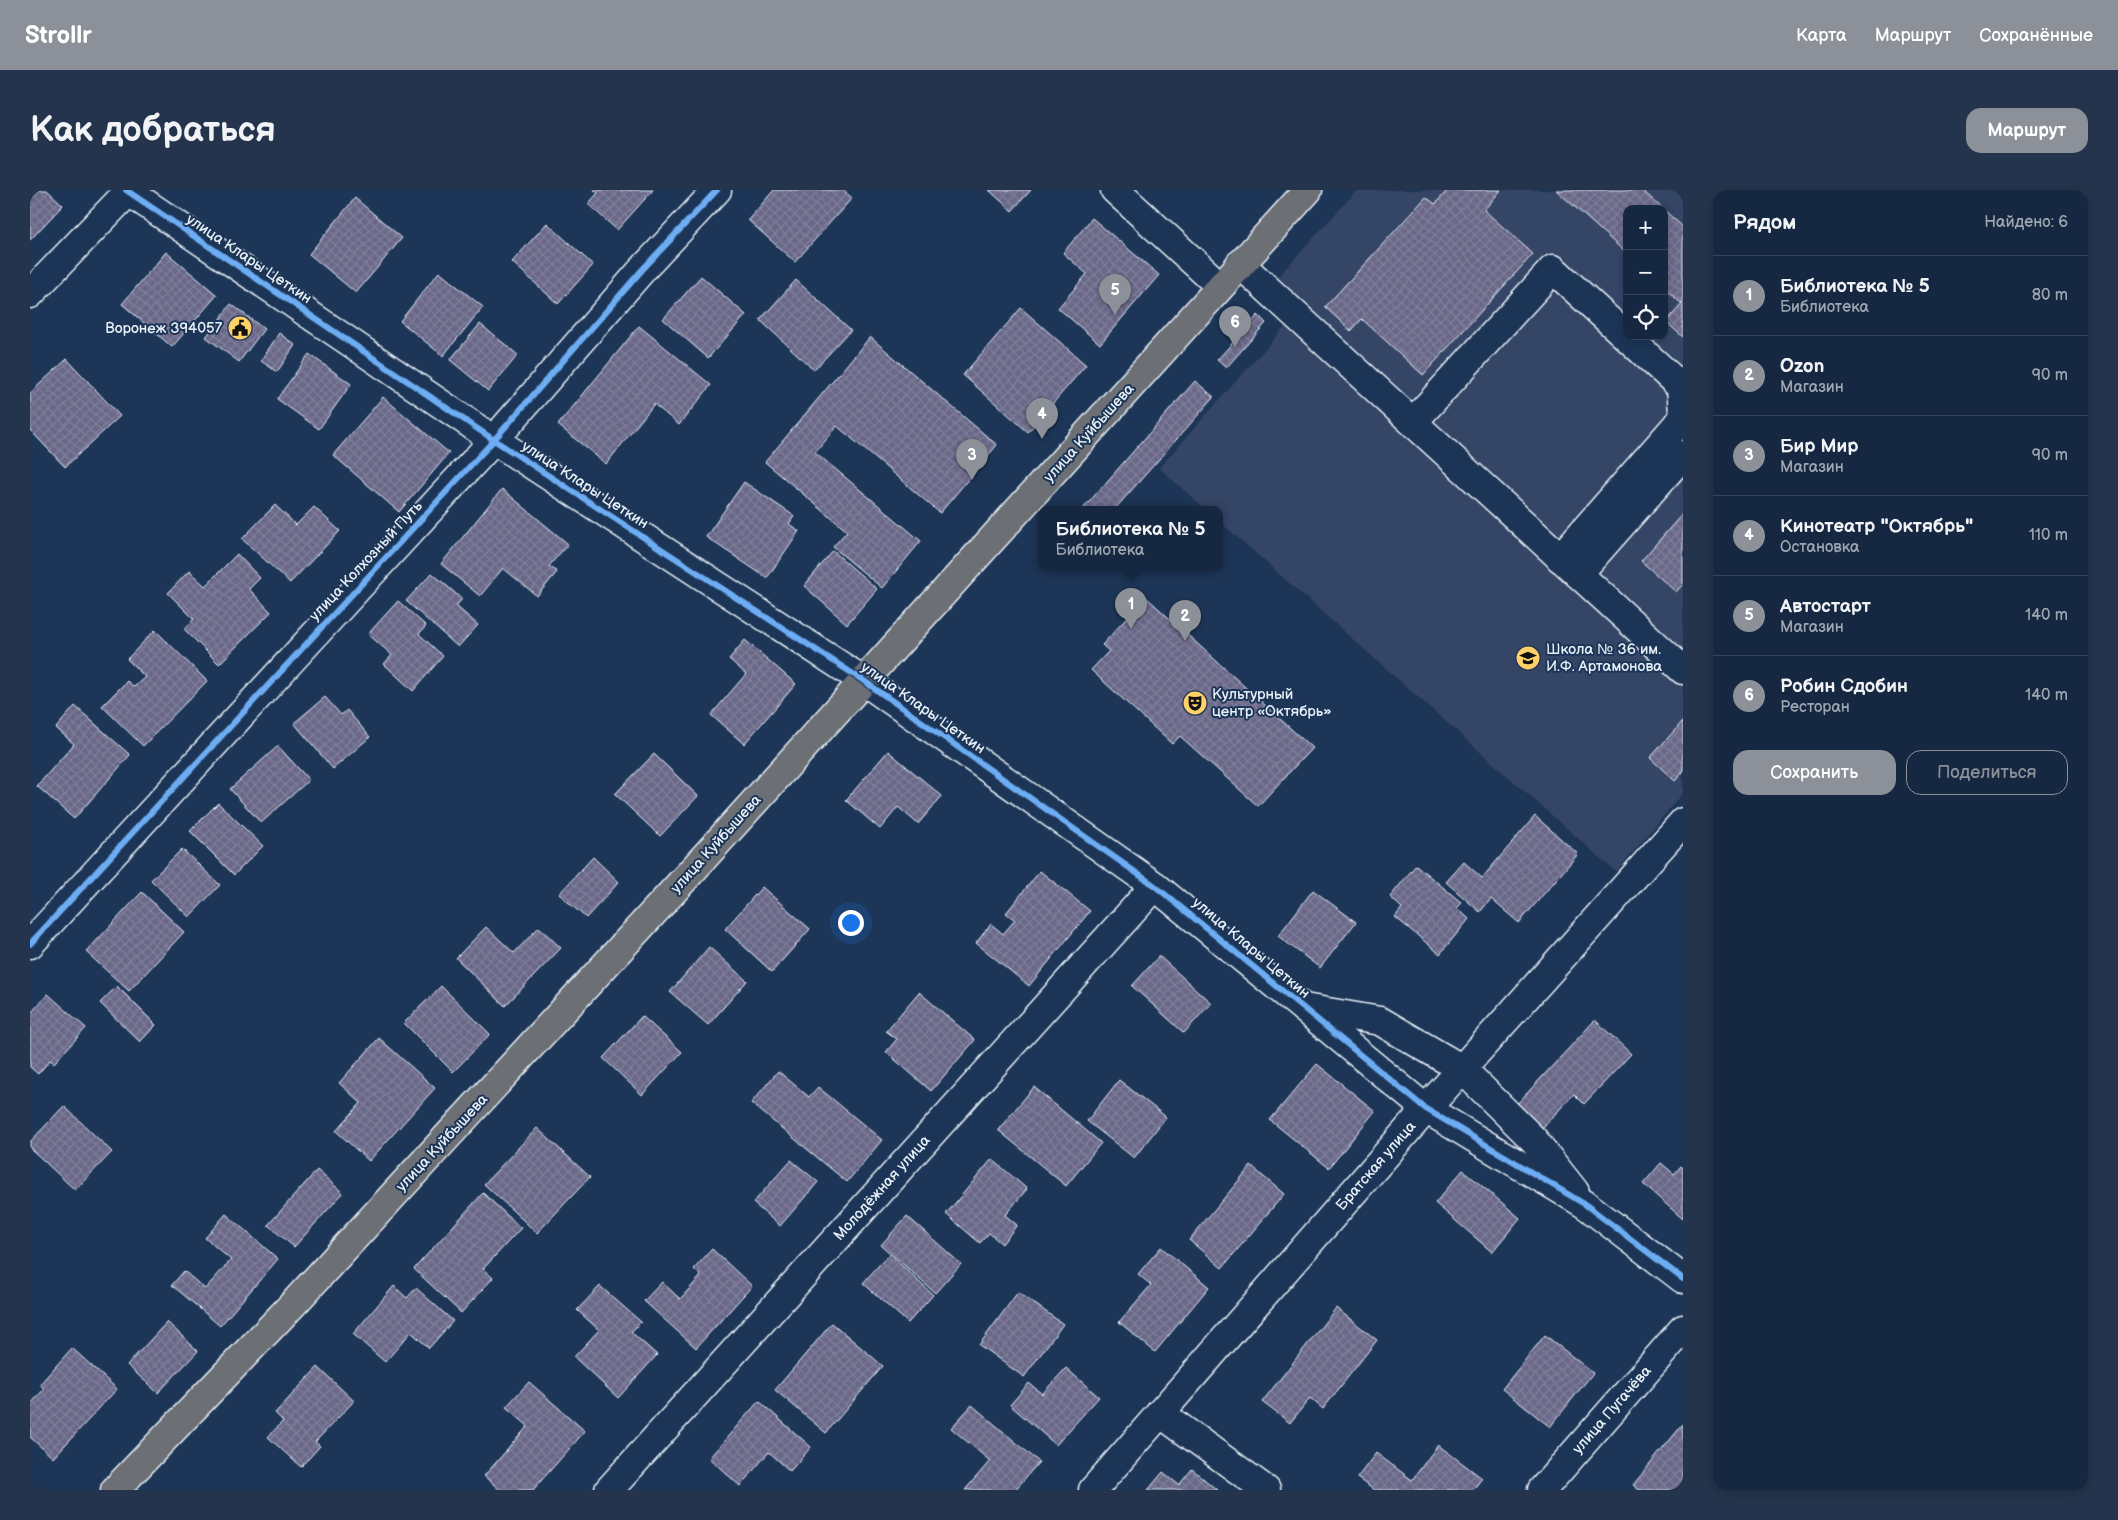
<!DOCTYPE html>
<html lang="ru">
<meta charset="utf-8">
<style>
body{margin:0;font-family:"Balsamiq Sans",sans-serif;background:#23344c;color:#f1f3f6}
.controls{position:absolute;right:15px;top:15px;display:grid;overflow:hidden;border-radius:10px;box-shadow:0 2px 8px #0003}
.controls button{width:45px;height:45px;display:grid;place-items:center;padding:0;border:0;border-bottom:1px solid #35445a;background:#162841;color:#f1f3f6;font:25px sans-serif}
.you{position:absolute;left:820px;top:732px;width:18px;height:18px;margin:-12px;border:4px solid #fff;border-radius:50%;background:#1a73e8;box-shadow:0 0 0 8px #1a73e833}
.badge{display:grid;place-items:center;width:32px;height:32px;border-radius:50%;background:#8c9099;color:#fff;font-size:16px;font-weight:700}
.pin{position:absolute;translate:-50% -41px;filter:drop-shadow(0 1px 2px #0008)}
.pin::after{content:'';position:absolute;top:26px;width:18px;height:15px;background:inherit;clip-path:polygon(0 0,100% 0,50% 100%)}
.popup{position:absolute;left:1008px;top:316px;width:185px;height:65px;box-sizing:border-box;display:grid;place-content:center;border-radius:10px;background:#162841;filter:drop-shadow(0 1px 4px #0005);font-size:16px;white-space:nowrap;color:#9ea6b1}
.popup b{font-size:19px;color:#f1f3f6}
.popup::after{content:'';position:absolute;left:50%;top:100%;margin-left:-10px;border:10px solid transparent;border-top-color:#162841}
.list{margin:0;padding:0;list-style:none}
h2{display:flex;justify-content:space-between;align-items:center;height:65px;margin:0;padding:0 20px;font-size:21px}
h2 small{font-size:16px;font-weight:400;color:#9ea6b1}
.list li{display:grid;grid-template-columns:32px 1fr auto;gap:15px;align-items:center;box-sizing:border-box;height:80px;padding:0 20px;border-top:1px solid #35445a}
.list b{display:block;font-size:19px;white-space:nowrap}
.list p{margin:0;font-size:16px;white-space:nowrap;color:#9ea6b1}
.list em{font-size:16px;font-style:normal;color:#9ea6b1}
.actions{display:flex;gap:10px;padding:15px 20px}
.actions a{flex:1;padding:11px 0;border:1px solid #8c9099;border-radius:15px;text-align:center;font-size:18px;color:#8c9099}
.actions .main{background:#8c9099;color:#fff}
.icon{flex:none;width:28px;height:28px;fill:none;stroke:currentColor;stroke-width:2;stroke-linecap:round;stroke-linejoin:round}
.map{position:relative;flex:none;width:1653px;height:1300px;overflow:hidden;border-radius:15px}
header{display:flex;align-items:center;gap:30px;box-sizing:border-box;height:70px;padding:0 25px;background:#8c9099;color:#fff}
header strong{font-size:24px}
nav{display:flex;gap:28px;margin-inline-start:auto;font-size:18px}
.intro{display:flex;align-items:center;justify-content:space-between;box-sizing:border-box;height:120px;padding:0 30px}
h1{margin:0;font-size:35px}
.button{padding:12px 22px;border-radius:15px;background:#8c9099;color:#fff;font-size:18px;font-weight:700}
main{display:flex;gap:30px;padding:0 30px}
aside{flex:1;background:#162841;border-radius:15px;box-shadow:0 2px 8px #0003}
.map>svg:first-child{display:block}
</style>
<header>
<strong>Strollr</strong>
<nav><a>Карта</a><a>Маршрут</a><a>Сохранённые</a></nav>
</header>
<div class="intro"><h1>Как добраться</h1><a class="button">Маршрут</a></div>
<main>
<div class="map">
<svg width="1653" height="1300" viewBox="0 0 1653 1300">
<defs>
<pattern id="building-cross-hatch" width="8" height="8" patternUnits="userSpaceOnUse" patternTransform="scale(1.25)"><rect width="8" height="8" fill="#6a6888"/><path d="M0 0l8 8M0 8l8-8" fill="none" stroke="#7f7e9a"/></pattern>
</defs>
<rect width="100%" height="100%" fill="#1d3557"/>
<filter id="ink" filterUnits="userSpaceOnUse"><feTurbulence type="fractalNoise" baseFrequency=".02" numOctaves="2"/><feDisplacementMap in="SourceGraphic" scale="10" xChannelSelector="R" yChannelSelector="G"/><feConvolveMatrix kernelMatrix="1 2 1 2 8 2 1 2 1" color-interpolation-filters="sRGB"/></filter>
<g filter="url(#ink)">
<path fill="#344466" fill-rule="evenodd" d="M1327 0H1653V603L1586 682 1190 332V320H1176L1129 278 1272 117 1243 92ZM1597 19H1634V146H1597Z"/>
<g fill="url(#building-cross-hatch)" stroke="#e8f1f8">
<polygon points="0,0 17,0 33,15 0,50"/>
<polygon points="564,0 623,0 587,40 558,14 568,3"/>
<polygon points="744,0 813,0 822,8 765,72 718,30"/>
<polygon points="959,0 1001,0 982,21"/>
<polygon points="1418,0 1471,0 1454,20 1503,64 1393,185 1332,129 1321,141 1295,117 1396,7 1405,14"/>
<polygon points="1526,0 1612,0 1633,19 1597,19 1597,64"/>
<polygon points="325,8 372,48 326,103 279,64"/>
<polygon points="1634,20 1653,37 1653,147 1636,132 1652,114 1634,98"/>
<polygon points="1062,28 1129,85 1070,154 1028,118 1057,84 1033,63"/>
<polygon points="517,33 563,75 528,114 482,72"/>
<polygon points="136,62 187,105 142,157 92,114"/>
<polygon points="409,82 453,117 413,166 370,131"/>
<polygon points="671,86 716,125 678,168 633,129"/>
<polygon points="766,90 821,140 784,180 730,130"/>
<polygon points="201,114 234,139 209,172 176,147"/>
<polygon points="991,118 1056,175 998,242 933,185"/>
<polygon points="1228,125 1236,133 1196,178 1187,170"/>
<polygon points="450,134 488,165 458,201 420,170"/>
<polygon points="609,136 681,195 649,235 624,214 576,274 528,235"/>
<polygon points="249,143 265,155 247,182 231,171"/>
<polygon points="840,147 967,255 910,323 807,236 785,262 891,351 852,398 803,357 817,341 735,272"/>
<polygon points="279,164 321,194 289,239 247,209"/>
<polygon points="37,169 90,226 35,277 0,240 0,203"/>
<polygon points="1165,191 1184,207 1084,320 1052,320"/>
<polygon points="353,207 419,263 369,322 303,265"/>
<polygon points="714,292 764,326 759,334 769,341 737,388 676,347"/>
<polygon points="472,299 538,354 519,376 527,382 507,406 473,378 450,406 411,374"/>
<polygon points="245,315 266,335 284,317 310,341 260,393 212,349"/>
<polygon points="1653,323 1653,394 1646,402 1611,371"/>
<polygon points="803,361 847,399 817,434 774,396"/>
<polygon points="207,364 230,388 219,399 241,422 189,474 154,439 164,429 138,403 159,381 175,396"/>
<polygon points="402,383 432,409 426,416 448,435 428,457 376,411"/>
<polygon points="1116,407 1282,558 1228,616 1150,546 1142,554 1061,480 1079,461 1072,455"/>
<polygon points="368,411 396,436 389,444 413,466 383,501 354,474 362,465 338,444"/>
<polygon points="125,440 177,491 113,556 72,516 97,491 104,497 115,487 97,469"/>
<polygon points="715,450 766,494 714,554 681,525 716,484 699,469"/>
<polygon points="295,507 311,525 317,520 340,547 303,579 264,533"/>
<polygon points="45,516 100,565 44,629 7,596 44,554 26,538"/>
<polygon points="1653,531 1653,582 1645,591 1620,568"/>
<polygon points="248,556 279,590 231,633 200,599"/>
<polygon points="858,561 912,606 888,634 868,617 850,639 816,610"/>
<polygon points="624,564 668,606 630,646 585,604"/>
<polygon points="188,613 233,656 204,685 160,641"/>
<polygon points="1505,626 1548,664 1489,733 1461,709 1450,722 1416,692 1434,672 1452,688"/>
<polygon points="152,659 190,695 159,727 121,690"/>
<polygon points="563,667 589,692 556,728 529,704"/>
<polygon points="1386,675 1432,713 1427,718 1439,729 1410,764 1365,727 1372,718 1360,707"/>
<polygon points="1010,681 1060,721 999,796 946,753 961,734 973,744 985,730 976,723"/>
<polygon points="732,697 780,739 742,782 695,739"/>
<polygon points="1283,700 1326,732 1290,778 1248,746"/>
<polygon points="112,702 154,742 99,801 56,762"/>
<polygon points="456,737 484,763 509,737 531,758 475,816 426,768"/>
<polygon points="679,757 717,791 678,835 640,802"/>
<polygon points="1129,766 1181,813 1154,843 1102,796"/>
<polygon points="87,796 126,835 110,852 70,813"/>
<polygon points="411,796 460,844 423,882 374,833"/>
<polygon points="889,802 945,850 901,901 856,862 867,849 856,841"/>
<polygon points="18,804 56,838 24,873 20,870 8,884 0,877 0,824"/>
<polygon points="612,826 652,862 612,905 573,868"/>
<polygon points="1565,830 1601,864 1554,914 1544,904 1512,938 1487,914"/>
<polygon points="349,848 405,898 339,971 306,941 331,913 309,893"/>
<polygon points="1287,874 1345,921 1299,978 1240,930"/>
<polygon points="748,881 779,907 788,897 852,950 817,992 721,913"/>
<polygon points="1089,890 1136,927 1104,968 1057,931"/>
<polygon points="1004,897 1071,953 1036,996 968,940"/>
<polygon points="34,916 82,962 45,1000 0,958 0,952"/>
<polygon points="507,938 560,987 507,1043 454,994"/>
<polygon points="962,969 997,999 975,1025 987,1035 972,1054 959,1043 950,1053 916,1024"/>
<polygon points="761,970 788,992 750,1036 723,1013"/>
<polygon points="1631,973 1644,984 1651,976 1653,978 1653,1029 1613,994"/>
<polygon points="1221,976 1254,1004 1192,1078 1159,1050"/>
<polygon points="287,980 313,1003 264,1057 238,1035"/>
<polygon points="1433,980 1490,1028 1462,1062 1405,1013"/>
<polygon points="453,1003 491,1038 453,1079 463,1088 431,1123 384,1079"/>
<polygon points="196,1024 248,1069 190,1136 142,1095 154,1081 175,1099 201,1070 175,1048"/>
<polygon points="877,1026 931,1074 905,1103 851,1055"/>
<polygon points="1131,1057 1179,1097 1125,1162 1089,1132 1121,1095 1108,1084"/>
<polygon points="682,1059 722,1096 666,1158 614,1111 632,1092 650,1109 671,1086 664,1079"/>
<polygon points="859,1064 903,1105 878,1133 833,1093"/>
<polygon points="364,1096 377,1108 386,1098 423,1131 399,1158 381,1142 355,1172 323,1144"/>
<polygon points="570,1096 611,1132 601,1142 627,1165 588,1208 544,1167 569,1140 547,1120"/>
<polygon points="988,1102 1033,1134 994,1187 949,1155"/>
<polygon points="1306,1118 1347,1150 1293,1219 1280,1208 1260,1233 1232,1212"/>
<polygon points="137,1132 168,1161 128,1203 97,1175"/>
<polygon points="802,1133 853,1176 796,1243 745,1200"/>
<polygon points="1515,1145 1563,1183 1520,1237 1472,1199"/>
<polygon points="42,1158 87,1199 23,1268 0,1247 0,1215 14,1199 10,1194"/>
<polygon points="288,1177 324,1211 285,1252 290,1256 271,1277 238,1247 253,1231 245,1223"/>
<polygon points="1036,1178 1069,1207 1026,1255 980,1215 999,1193 1012,1204"/>
<polygon points="499,1192 555,1241 503,1300 470,1300 454,1286 498,1236 476,1217"/>
<polygon points="729,1211 781,1257 760,1281 739,1262 710,1296 679,1268"/>
<polygon points="942,1215 1009,1272 985,1300 935,1300 960,1271 921,1238"/>
<polygon points="1653,1234 1653,1300 1609,1300 1603,1295"/>
<polygon points="1408,1255 1452,1288 1443,1300 1344,1300 1327,1288 1346,1263 1382,1290"/>
<polygon points="1162,1279 1187,1300 1118,1300 1133,1282 1149,1295"/>
</g>
<g fill="none" stroke-linecap="round" stroke-linejoin="round">
<defs>
<g id="minor">
<polyline points="96,0 464,250 834,491 1125,696 1396,919 1556,1015 1653,1089"/>
<polyline points="1085,0 1190,96"/>
<polyline points="1210,74 1653,480"/>
<polyline points="0,104 100,0"/>
<polyline points="1383,232 1523,79 1651,197 1653,222"/>
<polyline points="1530,368 1653,228"/>
<polyline points="1548,384 1653,265"/>
<polyline points="0,754 464,250 612,80 687,0"/>
<polyline points="1274,818 1350,831 1432,879 1504,950 1545,1002"/>
<polyline points="1130,1223 1236,1300"/>
<polyline points="579,1300 1125,696"/>
<polyline points="1063,1300 1396,919 1653,632"/>
<polyline points="1512,1300 1653,1139"/>
</g>
<polyline id="major" points="85,1300 266,1111 659,684 1278,0"/>
</defs>
<use href="#minor" stroke="#e8f1f8" stroke-width="31"/>
<use href="#major" stroke="#e8f1f8" stroke-width="31"/>
<use href="#minor" stroke="#1d3557" stroke-width="28"/>
<use href="#major" stroke="#6c6f75" stroke-width="28"/>
<defs>
<g id="cycleway">
<polyline points="96,0 464,250 834,491 1125,696 1396,919 1556,1015 1653,1089"/>
<polyline points="0,754 464,250 612,80 687,0"/>
</g>
</defs>
<use href="#cycleway" stroke="#1d3557" stroke-width="9"/>
<use href="#cycleway" stroke="#6dadf4" stroke-width="6"/>
</g>
</g>
<defs>
<symbol id="civic-disc" viewBox="-11 -11 22 22"><circle r="9.5" fill="#ffd166" stroke="#1d3557"/><path d="M-.6-6.5H3V-4.5H.6V-3L4-1V1h2V6H-6V1h2V-1L-.6-3ZM-1.2 2.5V6h2.4V2.5Z" fill="#111"/></symbol>
<symbol id="school-disc" viewBox="-11 -11 22 22"><circle r="9.5" fill="#ffd166" stroke="#1d3557"/><path d="M0-5L7-2L0 1L-7-2ZM-4 1L0 2.5L4 1V4Q0 6-4 4Z" fill="#111"/></symbol>
<symbol id="theatre-disc" viewBox="-11 -11 22 22"><circle r="9.5" fill="#ffd166" stroke="#1d3557"/><path d="M-5-5.5Q0-4 5-5.5V0Q5 5 0 6Q-5 5-5 0ZM-3.3-2.5H-1v1.5H-3.3ZM1-2.5H3.3v1.5H1ZM-2.8 1Q0 5.5 2.8 1Z" fill="#111"/></symbol>
</defs>
<g fill-rule="evenodd">
<use href="#civic-disc" x="196" y="124" width="28" height="28"/>
<use href="#school-disc" x="1484" y="454" width="28" height="28"/>
<use href="#theatre-disc" x="1151" y="499" width="28" height="28"/>
</g>
<g text-anchor="middle" dominant-baseline="central" stroke-width="4" stroke-linejoin="round" paint-order="stroke">
<g font-size="15" fill="#e8f1f8" stroke="#1d3557">
<text transform="translate(219 69) rotate(34)">улица Клары Цеткин</text>
<text transform="translate(1059 243) rotate(-48)">улица Куйбышева</text>
<text transform="translate(555 295) rotate(33)">улица Клары Цеткин</text>
<text transform="translate(336 371) rotate(-47)">улица Колхозный Путь</text>
<text transform="translate(893 518) rotate(35)">улица Клары Цеткин</text>
<text transform="translate(686 654) rotate(-48)">улица Куйбышева</text>
<text transform="translate(1221 758) rotate(40)">улица Клары Цеткин</text>
<text transform="translate(412 953) rotate(-47)">улица Куйбышева</text>
<text transform="translate(1346 976) rotate(-49)">Братская улица</text>
<text transform="translate(852 998) rotate(-48)">Молодёжная улица</text>
<text transform="translate(1582 1220) rotate(-49)">улица Пугачёва</text>
</g>
<g font-size="15" fill="#e8f1f8" stroke="#1d3557" text-anchor="start">
<text x="192" y="138" text-anchor="end">Воронеж 394057</text>
<text x="1516" y="459">Школа № 36 им.<tspan x="1516" dy="17">И.Ф. Артамонова</tspan></text>
<text x="1182" y="504">Культурный<tspan x="1182" dy="17">центр «Октябрь»</tspan></text>
</g>
</g>
</svg>
<div class="controls">
<button>+</button>
<button>−</button>
<button><svg class="icon" aria-label="locate" viewBox="0 0 24 24"><circle cx="12" cy="12" r="6"/><path d="M12 2v4M12 18v4M2 12h4M18 12h4"/></svg></button>
</div>
<div class="you"></div>
<div class="pin badge" style="left:1101px;top:439px">1</div>
<div class="popup"><b>Библиотека № 5</b>Библиотека</div>
<div class="pin badge" style="left:1155px;top:451px">2</div>
<div class="pin badge" style="left:942px;top:290px">3</div>
<div class="pin badge" style="left:1012px;top:249px">4</div>
<div class="pin badge" style="left:1085px;top:125px">5</div>
<div class="pin badge" style="left:1205px;top:157px">6</div>
</div>
<aside>
<h2>Рядом<small>Найдено: 6</small></h2>
<ul class="list">
<li><span class="badge">1</span><div><b>Библиотека № 5</b><p>Библиотека</p></div><em>80 m</em></li>
<li><span class="badge">2</span><div><b>Ozon</b><p>Магазин</p></div><em>90 m</em></li>
<li><span class="badge">3</span><div><b>Бир Мир</b><p>Магазин</p></div><em>90 m</em></li>
<li><span class="badge">4</span><div><b>Кинотеатр &quot;Октябрь&quot;</b><p>Остановка</p></div><em>110 m</em></li>
<li><span class="badge">5</span><div><b>Автостарт</b><p>Магазин</p></div><em>140 m</em></li>
<li><span class="badge">6</span><div><b>Робин Сдобин</b><p>Ресторан</p></div><em>140 m</em></li>
</ul>
<div class="actions"><a class="main">Сохранить</a><a>Поделиться</a></div>
</aside>
</main>
